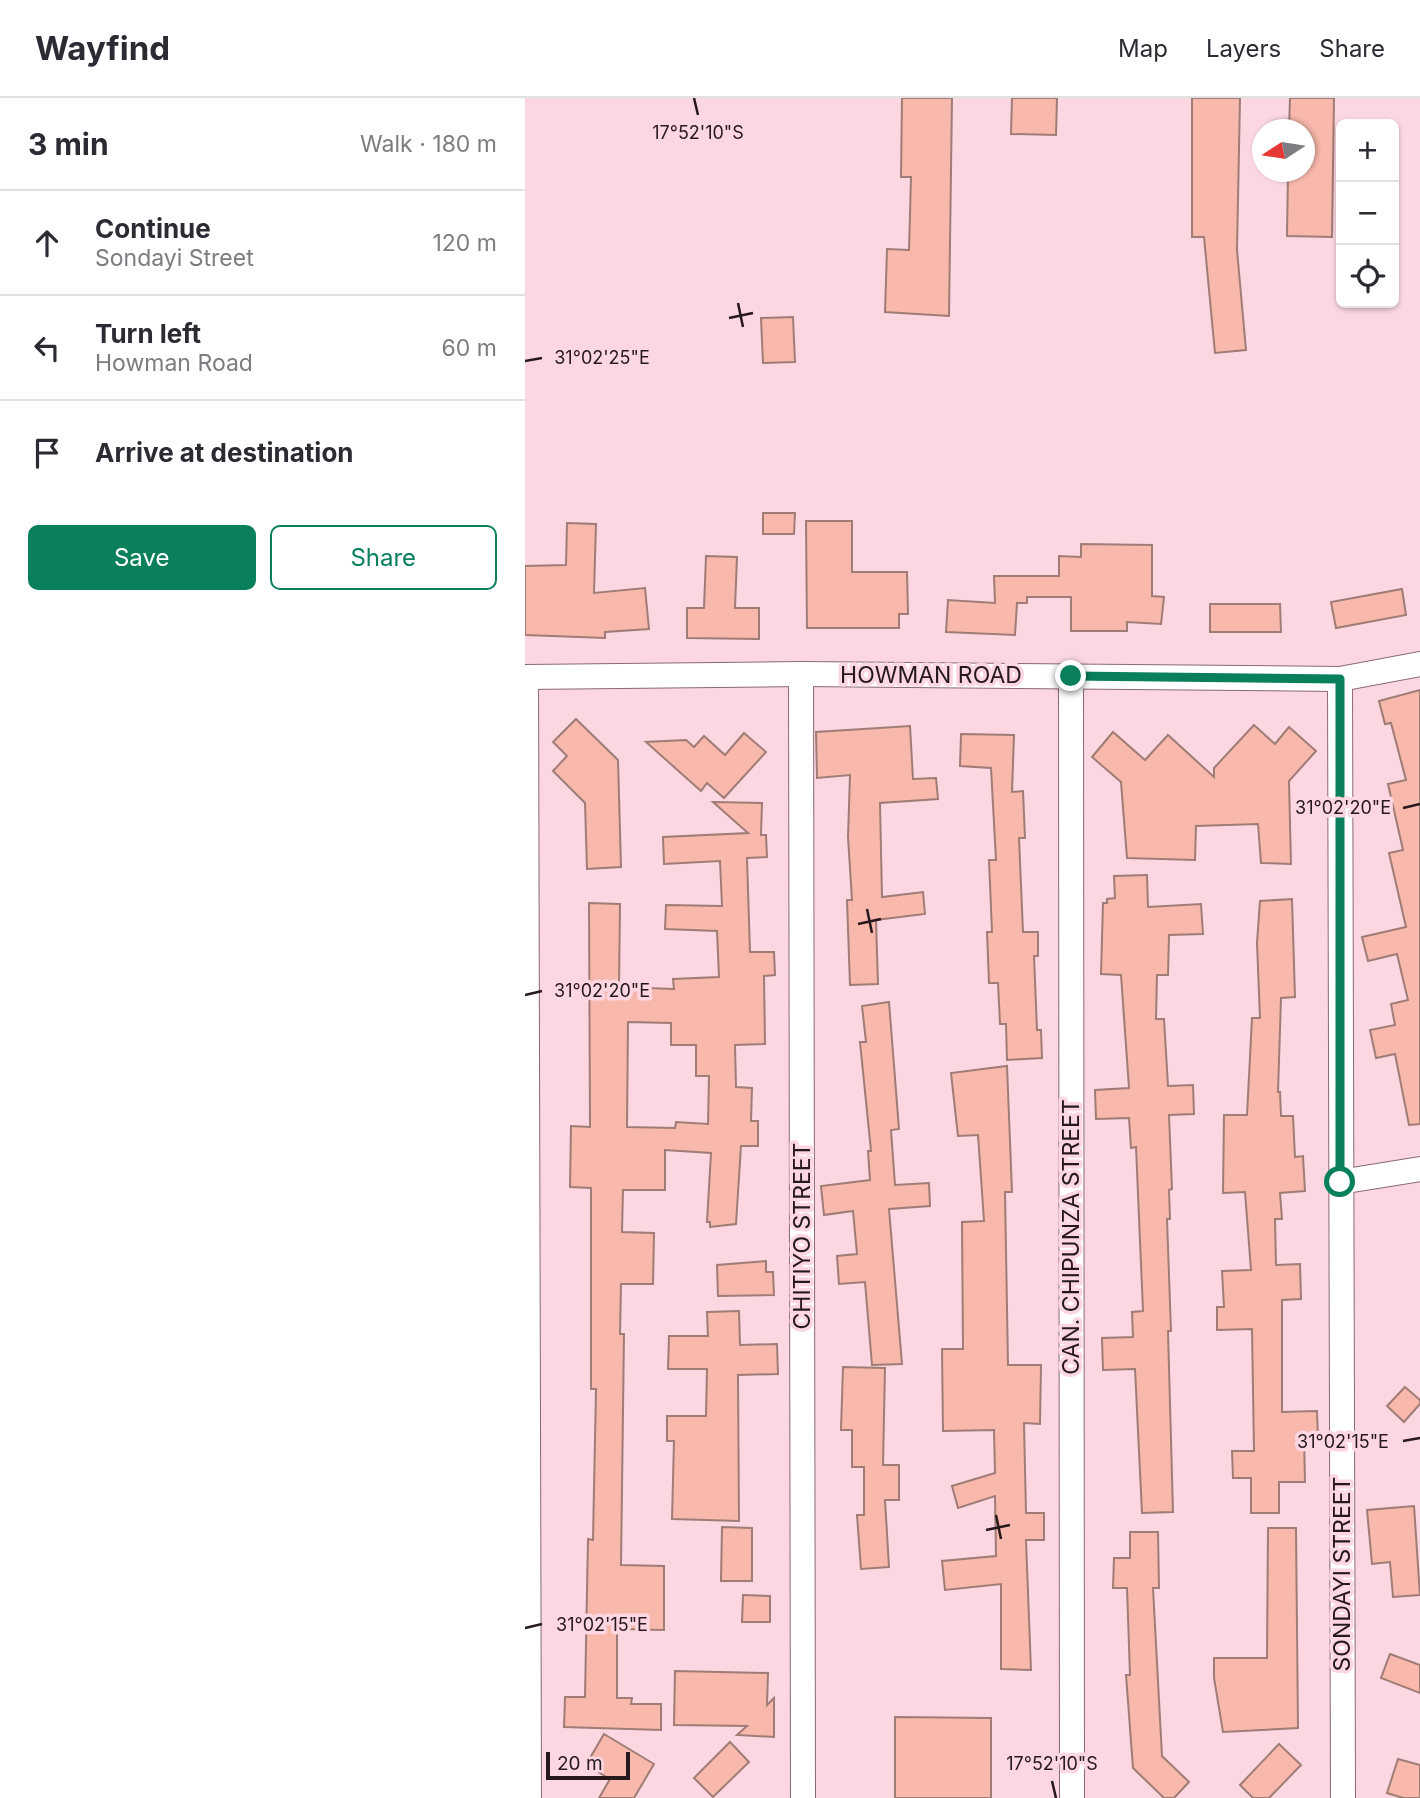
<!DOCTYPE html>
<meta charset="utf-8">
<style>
body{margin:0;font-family:Inter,sans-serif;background:#f7f7f7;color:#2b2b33}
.controls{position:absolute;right:21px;top:21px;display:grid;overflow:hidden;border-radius:10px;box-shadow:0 2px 5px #0004}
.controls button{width:63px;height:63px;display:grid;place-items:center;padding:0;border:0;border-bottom:2px solid #e1e1e2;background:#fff;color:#2b2b33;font:35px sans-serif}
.compass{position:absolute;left:727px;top:21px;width:63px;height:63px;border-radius:50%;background:#fff;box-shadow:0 2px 5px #0004;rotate:258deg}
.scale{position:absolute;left:21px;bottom:18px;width:84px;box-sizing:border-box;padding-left:7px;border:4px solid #26181d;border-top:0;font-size:19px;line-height:24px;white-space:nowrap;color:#26181d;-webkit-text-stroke:5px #fcd7e2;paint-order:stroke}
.stop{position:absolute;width:21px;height:21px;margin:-16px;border:5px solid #0a7f5c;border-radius:50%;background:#fff}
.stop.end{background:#0a7f5c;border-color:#fff;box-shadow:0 2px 7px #0008}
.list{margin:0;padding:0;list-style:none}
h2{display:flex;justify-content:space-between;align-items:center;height:91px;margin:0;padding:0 28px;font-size:30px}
h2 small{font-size:23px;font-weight:400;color:#7c7c81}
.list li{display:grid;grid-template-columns:46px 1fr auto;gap:21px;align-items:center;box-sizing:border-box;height:105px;padding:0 28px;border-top:2px solid #e1e1e2}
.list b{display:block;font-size:26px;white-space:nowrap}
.list p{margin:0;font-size:23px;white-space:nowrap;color:#7c7c81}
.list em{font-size:23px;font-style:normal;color:#7c7c81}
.actions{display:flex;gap:14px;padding:21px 28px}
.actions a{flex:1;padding:16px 0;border:2px solid #0a7f5c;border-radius:10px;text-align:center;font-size:24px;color:#0a7f5c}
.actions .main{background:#0a7f5c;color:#fff}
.icon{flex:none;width:38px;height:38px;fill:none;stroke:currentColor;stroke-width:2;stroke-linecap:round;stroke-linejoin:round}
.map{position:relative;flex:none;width:895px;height:1700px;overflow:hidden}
header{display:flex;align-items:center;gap:42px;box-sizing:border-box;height:98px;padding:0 35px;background:#fff;border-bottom:2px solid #e1e1e2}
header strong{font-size:33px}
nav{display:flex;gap:38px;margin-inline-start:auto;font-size:24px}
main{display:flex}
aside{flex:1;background:#fff}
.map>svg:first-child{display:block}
</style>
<header>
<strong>Wayfind</strong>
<nav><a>Map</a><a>Layers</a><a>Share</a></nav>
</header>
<main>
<aside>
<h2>3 min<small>Walk · 180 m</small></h2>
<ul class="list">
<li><svg class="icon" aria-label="ahead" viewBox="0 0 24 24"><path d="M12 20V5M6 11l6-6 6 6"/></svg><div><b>Continue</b><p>Sondayi Street</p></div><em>120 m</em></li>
<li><svg class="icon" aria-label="left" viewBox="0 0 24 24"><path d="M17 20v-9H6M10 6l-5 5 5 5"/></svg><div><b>Turn left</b><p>Howman Road</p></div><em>60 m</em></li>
<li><svg class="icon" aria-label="arrive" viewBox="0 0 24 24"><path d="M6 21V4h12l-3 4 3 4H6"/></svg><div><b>Arrive at destination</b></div></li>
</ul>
<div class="actions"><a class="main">Save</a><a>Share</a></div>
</aside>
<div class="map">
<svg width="895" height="1700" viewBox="0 0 895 1700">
<rect width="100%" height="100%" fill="#fcd7e2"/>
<g fill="#f8b8ac" stroke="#9f7c75" stroke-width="2" fill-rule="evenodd">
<polygon points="377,0 427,0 424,218 360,214 362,151 384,152 386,79 376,79"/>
<polygon points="487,0 532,0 531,37 486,36"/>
<polygon points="667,0 715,0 712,152 721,252 690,255 679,139 667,139"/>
<polygon points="765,0 809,0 807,139 762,138 763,74 780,74 780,32 764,32"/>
<polygon points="268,219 270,264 238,265 236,220"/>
<polygon points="238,415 270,415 269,436 238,436"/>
<polygon points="281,423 327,423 327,474 382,474 383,516 374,516 374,530 282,530"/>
<polygon points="42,425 71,426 69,495 120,490 124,531 80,534 80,540 0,537 0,468 41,467"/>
<polygon points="556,446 627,447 627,498 639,499 636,526 602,524 602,533 546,533 546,499 502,499 502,505 492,505 490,537 421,534 423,502 470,505 469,478 534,478 534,458 556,459"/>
<polygon points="181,458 212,459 210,510 234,510 234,541 162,540 162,510 179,510"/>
<polygon points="877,491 881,517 811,530 806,504"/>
<polygon points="685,506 755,506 756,534 685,534"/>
<polygon points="895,592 895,1026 884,1027 870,956 851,960 845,932 870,927 866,906 883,902 872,856 843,863 837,839 881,829 864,755 878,752 863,686 881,682 866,625 860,626 854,603"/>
<polygon points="51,621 93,662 96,769 62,771 60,705 28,673 42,658 28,644"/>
<polygon points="729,627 750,646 764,629 791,653 764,683 766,766 736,765 733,726 671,728 670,762 602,760 596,684 567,659 588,634 620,662 643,637 689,679 689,670"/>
<polygon points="385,628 388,681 411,680 413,701 355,705 357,799 398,794 400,816 351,822 353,886 325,887 322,802 327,802 323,739 325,677 292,680 291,634"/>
<polygon points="219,635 241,654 199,700 182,685 176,693 121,644 161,642 169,649 179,638 200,657"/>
<polygon points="436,636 489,637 487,694 498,693 500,740 494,740 498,834 513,834 513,858 509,858 512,932 516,932 517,960 482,962 481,926 475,926 473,885 464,885 462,834 467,834 464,762 471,762 466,670 435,668"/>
<path d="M188 704 237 705 236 737H241L242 759 222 760 225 854H249L250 877 239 878 240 946 210 947 211 989 227 990 226 1023H233V1048H216L211 1126 185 1129V1124H182L186 1055 140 1052V1092H98L97 1134 129 1135 128 1186H96L95 1236H99L96 1467 139 1468V1532L92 1531V1600H107L106 1606H136V1632L39 1629 40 1599H60L63 1441 68 1442 71 1291H66V1090L45 1089 46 1028 65 1029 64 805 95 806 94 889 149 891 148 881 194 879 192 833 140 831 141 807 197 808 195 763 139 766 138 739 223 735ZM103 924 146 925V947H171V978H184L183 1026 151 1024 150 1030 102 1029Z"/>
<polygon points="622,777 623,809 676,806 678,836 644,837 643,877 632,877 631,921 639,921 643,988 668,987 669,1016 644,1017 647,1091 644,1092 645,1121 642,1121 646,1233 643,1233 648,1414 617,1415 610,1271 578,1272 577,1240 608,1239 607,1214 618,1213 611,1049 606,1050 604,1020 571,1021 570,992 604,990 596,877 576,876 578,805 582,805 582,801 590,800 589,778"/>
<polygon points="767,801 770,899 756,900 753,994 755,994 756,1018 768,1018 770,1059 778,1058 780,1093 755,1095 757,1121 750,1121 751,1167 775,1166 776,1201 757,1202 757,1314 792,1313 793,1340 779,1340 780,1384 754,1384 754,1415 726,1415 726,1380 708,1380 707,1353 729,1353 727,1231 692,1232 692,1209 699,1209 697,1173 726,1172 720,1094 698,1095 699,1017 722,1017 727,920 735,920 732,845 735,803"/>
<polygon points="364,904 374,1031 366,1032 370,1087 404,1085 405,1108 364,1111 377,1266 347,1267 340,1184 314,1186 312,1158 332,1156 328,1113 299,1117 296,1088 345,1082 343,1053 346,1053 335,944 341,944 337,908"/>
<polygon points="482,968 487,1094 480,1094 483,1267 516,1267 515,1326 499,1325 501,1415 519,1415 519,1442 501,1442 506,1572 476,1571 476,1486 420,1492 417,1463 471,1458 470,1398 433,1410 427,1388 470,1375 469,1332 418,1333 417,1251 438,1251 437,1124 459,1123 453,1037 433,1038 426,975"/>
<polygon points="241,1163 241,1174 248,1174 249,1197 193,1198 192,1167"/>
<polygon points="214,1213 215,1247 252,1246 253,1276 213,1277 214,1423 147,1421 149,1343 142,1343 142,1318 181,1318 182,1271 143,1271 144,1238 183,1238 182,1214"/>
<polygon points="318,1269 360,1270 358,1367 374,1367 374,1402 360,1402 364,1469 336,1471 332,1417 339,1417 339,1369 327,1369 327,1332 316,1332"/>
<polygon points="880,1289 895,1302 895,1306 879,1324 862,1308"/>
<polygon points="889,1408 895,1497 868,1499 865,1464 847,1466 842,1412"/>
<polygon points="197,1429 227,1430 227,1483 196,1483"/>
<polygon points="743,1430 771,1430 773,1630 698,1634 689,1580 689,1560 742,1560"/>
<polygon points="605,1434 633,1434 634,1490 628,1490 637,1658 664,1684 649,1700 639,1700 608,1670 601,1577 605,1577 602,1490 588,1490 589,1460 605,1460"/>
<polygon points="218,1497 245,1498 245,1524 217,1524"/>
<polygon points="865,1556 895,1567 895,1595 856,1580"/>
<polygon points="150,1573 243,1575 242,1607 249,1600 249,1639 212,1637 222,1628 149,1627"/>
<polygon points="370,1619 466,1620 466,1700 370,1700"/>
<polygon points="79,1636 129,1666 109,1700 74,1700 85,1681 61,1667"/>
<polygon points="205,1644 224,1664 188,1699 169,1680"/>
<polygon points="754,1646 776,1667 744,1700 728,1700 715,1687"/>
<polygon points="873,1661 895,1667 895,1700 878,1700 862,1695"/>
</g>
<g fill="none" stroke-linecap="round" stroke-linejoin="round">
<defs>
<g id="minor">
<polyline points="276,576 278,1700"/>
<polyline points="546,578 547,1700"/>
<polyline points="0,579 276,576 815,581 895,566"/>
<polyline points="1,579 4,1700"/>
<polyline points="815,581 818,1700"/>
<polyline points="815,1084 895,1071"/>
</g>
</defs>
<use href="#minor" stroke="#8a6974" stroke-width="26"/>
<use href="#minor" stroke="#fff" stroke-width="24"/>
</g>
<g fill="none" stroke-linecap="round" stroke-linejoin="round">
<polyline stroke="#0a7f5c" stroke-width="9" points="546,578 815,581 815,1084"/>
</g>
<path fill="none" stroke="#26181d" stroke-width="2.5" d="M169 0 173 17M213 205 218 229M204 220 228 215M0 263 17 260M878 710 895 706M342 811 347 835M333 826 356 821M0 897 17 893M878 1343 895 1340M471 1417 476 1441M461 1432 485 1427M0 1530 17 1526M527 1683 531 1700"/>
<g text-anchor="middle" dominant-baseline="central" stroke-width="7" stroke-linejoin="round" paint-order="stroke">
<g font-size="23" fill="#26181d" stroke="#fcd7e2">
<text x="406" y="577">HOWMAN ROAD</text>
<text transform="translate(277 1138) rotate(-90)">CHITIYO STREET</text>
<text transform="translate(546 1139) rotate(-90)">CAN. CHIPUNZA STREET</text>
<text transform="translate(817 1476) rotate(-90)">SONDAYI STREET</text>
</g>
</g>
<g font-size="18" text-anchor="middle" fill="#26181d" stroke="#fcd7e2" stroke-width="7" stroke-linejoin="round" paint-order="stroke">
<text x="173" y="41">17°52'10"S</text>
<text x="77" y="266">31°02'25"E</text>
<text x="818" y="716">31°02'20"E</text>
<text x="77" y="899">31°02'20"E</text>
<text x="818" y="1350">31°02'15"E</text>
<text x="77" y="1533">31°02'15"E</text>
<text x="527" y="1672">17°52'10"S</text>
</g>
</svg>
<div class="controls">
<button>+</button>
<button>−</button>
<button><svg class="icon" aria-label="locate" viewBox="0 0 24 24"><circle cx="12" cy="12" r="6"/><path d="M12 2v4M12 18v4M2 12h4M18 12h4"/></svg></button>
</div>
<svg class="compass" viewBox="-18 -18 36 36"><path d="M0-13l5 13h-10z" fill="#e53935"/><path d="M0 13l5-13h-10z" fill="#7c7c81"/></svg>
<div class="scale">20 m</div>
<div class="stop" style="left:815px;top:1084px"></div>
<div class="stop end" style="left:546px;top:578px"></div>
</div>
</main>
